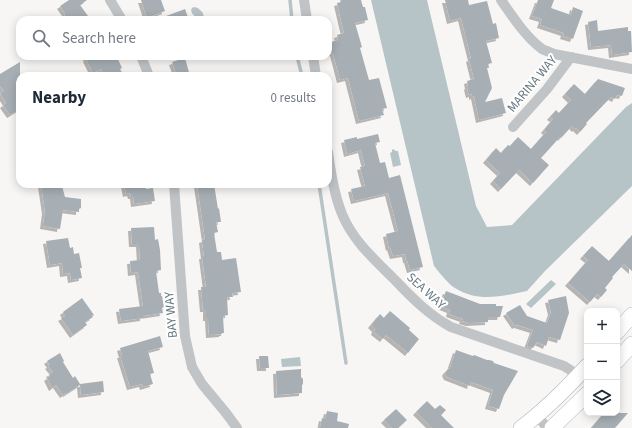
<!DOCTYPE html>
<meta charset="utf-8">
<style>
body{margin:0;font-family:"Source Sans 3",sans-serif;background:#f2f2f3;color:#1f2937}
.controls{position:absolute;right:12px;bottom:12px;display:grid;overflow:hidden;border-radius:8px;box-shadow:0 2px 10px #0003}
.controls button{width:36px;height:36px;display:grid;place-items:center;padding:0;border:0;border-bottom:1px solid #e0e1e3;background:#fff;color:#1f2937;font:20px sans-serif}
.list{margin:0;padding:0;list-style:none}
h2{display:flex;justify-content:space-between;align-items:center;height:52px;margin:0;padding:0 16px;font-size:17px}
h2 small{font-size:13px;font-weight:400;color:#747a83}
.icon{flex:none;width:22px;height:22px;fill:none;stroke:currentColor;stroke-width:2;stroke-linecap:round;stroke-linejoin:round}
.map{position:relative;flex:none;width:632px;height:428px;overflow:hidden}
.search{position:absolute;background:#fff;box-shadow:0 2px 10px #0003;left:16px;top:16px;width:316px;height:44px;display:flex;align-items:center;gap:10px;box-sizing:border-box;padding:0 14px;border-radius:12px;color:#747a83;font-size:15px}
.panel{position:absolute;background:#fff;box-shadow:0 2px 10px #0003;left:16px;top:72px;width:316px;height:116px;border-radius:12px}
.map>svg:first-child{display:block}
</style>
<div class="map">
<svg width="632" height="428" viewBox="0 0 632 428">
<defs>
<filter id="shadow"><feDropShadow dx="-3" dy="3" stdDeviation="0" flood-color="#0004"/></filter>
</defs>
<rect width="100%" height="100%" fill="#f7f6f4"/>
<g fill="#b7c4c7">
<path d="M371 0H427L476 206 487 227 512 225 626 107 632 103V186L545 271 527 291C503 296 478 303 455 288 448 284 439 272 434 266Z"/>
<path d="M194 7 198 8 203 13 204 18 201 19C196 18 192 15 191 10L192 8Z"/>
<polygon points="393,149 396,151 398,151 401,165 393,167 390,153 392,152 392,150"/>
<polygon points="551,280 556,284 531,308 526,304"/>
<polygon points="300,357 301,366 282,367 281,359"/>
</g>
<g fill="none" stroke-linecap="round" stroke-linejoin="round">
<g stroke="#b7c4c7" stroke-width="3.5">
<polyline points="290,0 292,20"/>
<polyline points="297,56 302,76"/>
<polyline points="319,184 346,363"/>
</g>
</g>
<g fill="#a7afb4" filter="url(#shadow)">
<polygon points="69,0 87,0 80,5 91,20 68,20 64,14 65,13 60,6"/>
<polygon points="141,0 161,0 165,11 147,18"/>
<polygon points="340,0 361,0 363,7 365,7 368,20 355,23 362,47 360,48 369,80 379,78 387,108 382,109 384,115 359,121 348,78 340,80 333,53 330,54 328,48 328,43 338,40 337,35 344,33 337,3 341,2"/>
<polygon points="445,0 468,0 469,5 487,1 493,24 496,23 499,38 486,41 492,63 488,64 489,68 487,68 492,88 485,102 502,98 506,113 479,120 474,96 472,97 472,94 469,95 467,87 468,86 467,81 474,79 469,59 471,58 461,18 450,21"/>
<polygon points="538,0 554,0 551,8 571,15 573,7 583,11 573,39 563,36 564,33 540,25 542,19 532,16"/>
<polygon points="185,9 189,20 159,20 158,19"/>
<polygon points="597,20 598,31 628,27 628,31 631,31 632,52 612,55 611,45 591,47 588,22"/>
<polygon points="85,56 111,56 113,59 117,57 122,68 120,69 124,76 104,76 101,69 93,73 86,59 87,59"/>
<polygon points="185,58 190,76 177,76 172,62"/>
<polygon points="20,62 20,109 10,115 3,105 6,103 0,93 4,91 0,86 0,74"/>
<polygon points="598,79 625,88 622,96 617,95 615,99 611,97 586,123 587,124 580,132 576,128 575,129 572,126 561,138 560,137 541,158 549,165 533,183 519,170 501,189 493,181 500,173 486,160 496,148 501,153 508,145 510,146 518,137 531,149 546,132 544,130 553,119 550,117 556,110 559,113 571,100 565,94 574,84 585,94"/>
<polygon points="378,134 380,142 375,143 380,163 385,162 389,178 400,175 423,267 410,270 407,260 406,260 405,254 393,256 390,247 389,248 386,234 398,231 388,193 354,201 351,189 365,186 360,167 365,166 361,150 347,154 344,140 357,137 357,139"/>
<polygon points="41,184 60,184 62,186 65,197 81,199 81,208 79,209 79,212 63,210 60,229 43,226 45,211"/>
<polygon points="124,184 146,184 146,189 153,188 155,201 134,204 133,196 131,196 130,193 126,194"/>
<polygon points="197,184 214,184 218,209 219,208 221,222 216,222 218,232 214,233 217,252 221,252 222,260 236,258 241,292 232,293 233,297 227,297 228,315 223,316 224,333 222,333 222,334 209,335 208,318 206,318 206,309 203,309 201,287 206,287 202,256 204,256 202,240 205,239"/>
<polygon points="154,227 155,240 158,239 160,250 161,270 156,271 159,293 161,293 161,296 162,296 164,307 162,308 163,313 143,316 143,318 121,321 119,309 143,306 138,272 131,273 130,261 140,260 139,244 132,244 131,228"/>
<polygon points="632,235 632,271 624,264 612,277 613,278 605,288 607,290 601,297 597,294 590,302 568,283 588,260 583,256 592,246 609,261"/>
<polygon points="68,238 70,248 73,247 74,254 79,253 82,268 80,268 82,278 71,280 70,273 63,274 62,263 50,265 46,241"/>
<polygon points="446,291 480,304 496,304 496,306 503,306 500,317 488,317 488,322 469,323 462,321 463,319 449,314 450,310 440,306"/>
<polygon points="566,296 569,313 560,340 549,337 546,346 537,342 533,348 527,346 533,330 517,325 515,326 506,313 520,305 527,316 547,323 551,312 548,300"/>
<polygon points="82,298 94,315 92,316 93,317 85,322 87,325 73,335 61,318 65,316 63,312"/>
<polygon points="390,311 410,328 409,330 419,339 408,353 386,335 383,339 374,332 375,329 371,325 380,314 384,318"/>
<polygon points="160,336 163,347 148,351 154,373 150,374 153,384 143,387 142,384 130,387 120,355 122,355 120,348"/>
<polygon points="456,350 473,356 474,355 487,360 489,360 493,361 494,363 518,371 504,395 499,409 488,406 493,390 471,382 470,386 447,377 445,373 447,370 450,368"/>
<polygon points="60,353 64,361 63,362 73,378 75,376 80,384 103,381 104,392 81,395 80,385 66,394 66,393 63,395 56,385 52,388 47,378 50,376 49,374 53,372 48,366 50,365 47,361"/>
<polygon points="259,356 268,356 269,368 260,368"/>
<polygon points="301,369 301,377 303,379 303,384 302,385 302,393 277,395 276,371"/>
<polygon points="427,401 435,409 440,405 446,410 441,415 454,428 432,428 416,412"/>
<polygon points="396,409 407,420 398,428 392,428 384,420"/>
<polygon points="327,411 338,413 337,421 349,424 348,428 320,428 322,418 325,419"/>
<polygon points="604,413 628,413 615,428 591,428"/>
</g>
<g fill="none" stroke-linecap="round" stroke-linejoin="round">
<defs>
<g id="secondary">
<polyline points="617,332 632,315"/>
<polyline points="617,361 632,344"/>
<path d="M521 428C545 410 567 388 587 366"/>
<polyline points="552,428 587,394"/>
</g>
</defs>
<use href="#secondary" stroke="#b2b8bc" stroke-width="16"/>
<g stroke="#c0c4c7" stroke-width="10">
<polyline points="110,0 122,20"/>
<polyline points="304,0 307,20"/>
<path d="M501 0C513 17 525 36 542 49 546 51 550 52 554 54L632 69"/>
<polyline points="141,56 149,76"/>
<polyline points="313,56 316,76"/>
<polyline points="513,127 547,89 571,57"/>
<path d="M328 152C331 173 334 194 342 214 353 241 375 260 395 280 412 298 429 315 451 327L564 366 578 375"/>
<polyline points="174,184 185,336 192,367 202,384 226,413 237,428"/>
<polyline points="537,415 547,428"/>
</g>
<use href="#secondary" stroke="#fff" stroke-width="15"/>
</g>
<g text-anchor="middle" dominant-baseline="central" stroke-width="4" stroke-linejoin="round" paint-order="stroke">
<g font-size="13" fill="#677883" stroke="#fff">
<text transform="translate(532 84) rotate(-50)">MARINA WAY</text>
<text transform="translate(426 291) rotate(42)">SEA WAY</text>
<text transform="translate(171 315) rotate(-95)">BAY WAY</text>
</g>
</g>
</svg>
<div class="controls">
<button>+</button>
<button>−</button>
<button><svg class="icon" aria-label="layers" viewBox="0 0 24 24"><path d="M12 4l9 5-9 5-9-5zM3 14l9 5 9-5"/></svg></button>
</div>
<div class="search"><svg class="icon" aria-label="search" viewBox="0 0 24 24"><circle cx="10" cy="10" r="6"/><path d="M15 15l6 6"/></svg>Search here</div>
<section class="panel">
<h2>Nearby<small>0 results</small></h2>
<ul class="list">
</ul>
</section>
</div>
